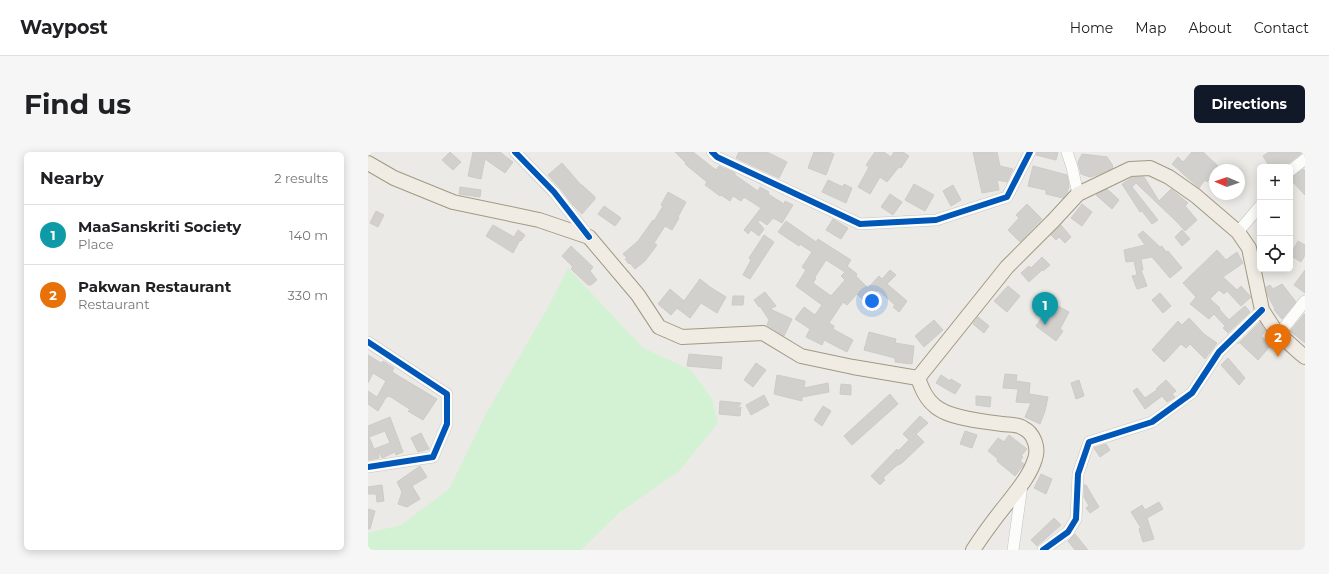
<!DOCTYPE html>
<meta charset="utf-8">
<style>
body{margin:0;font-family:Montserrat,sans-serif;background:#f6f6f6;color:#202124}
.controls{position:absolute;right:12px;top:12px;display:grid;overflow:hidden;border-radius:6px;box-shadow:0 2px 10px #0003}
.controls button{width:36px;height:36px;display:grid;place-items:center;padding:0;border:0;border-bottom:1px solid #e0e0e0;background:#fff;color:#202124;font:20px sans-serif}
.compass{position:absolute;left:841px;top:12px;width:36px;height:36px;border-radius:50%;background:#fff;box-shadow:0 2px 10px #0003;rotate:272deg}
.you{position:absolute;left:504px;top:149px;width:14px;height:14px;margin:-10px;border:3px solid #fff;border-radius:50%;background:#1a73e8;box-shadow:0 0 0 6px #1a73e833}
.badge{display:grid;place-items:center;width:26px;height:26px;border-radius:50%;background:#111827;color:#fff;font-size:13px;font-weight:700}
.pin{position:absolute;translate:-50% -33px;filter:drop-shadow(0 1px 2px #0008)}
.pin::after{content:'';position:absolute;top:21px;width:14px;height:12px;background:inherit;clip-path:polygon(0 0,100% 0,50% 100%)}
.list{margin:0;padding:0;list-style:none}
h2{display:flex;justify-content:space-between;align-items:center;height:52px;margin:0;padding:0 16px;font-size:17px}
h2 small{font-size:13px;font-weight:400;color:#757577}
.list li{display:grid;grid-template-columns:26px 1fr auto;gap:12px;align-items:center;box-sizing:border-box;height:60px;padding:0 16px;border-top:1px solid #e0e0e0}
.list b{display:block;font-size:15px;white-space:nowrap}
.list p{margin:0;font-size:13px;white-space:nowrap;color:#757577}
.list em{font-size:13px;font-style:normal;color:#757577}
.icon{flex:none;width:22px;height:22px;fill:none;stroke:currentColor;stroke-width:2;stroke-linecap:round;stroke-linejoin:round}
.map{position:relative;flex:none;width:937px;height:398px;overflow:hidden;border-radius:6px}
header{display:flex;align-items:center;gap:24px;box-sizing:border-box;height:56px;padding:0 20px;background:#fff;border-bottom:1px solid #e0e0e0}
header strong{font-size:19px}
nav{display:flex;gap:22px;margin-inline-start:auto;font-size:14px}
.intro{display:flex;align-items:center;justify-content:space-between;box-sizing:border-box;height:96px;padding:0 24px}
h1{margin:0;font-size:28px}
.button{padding:10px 18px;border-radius:6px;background:#111827;color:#fff;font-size:14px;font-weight:700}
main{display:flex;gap:24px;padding:0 24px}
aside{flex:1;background:#fff;border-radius:6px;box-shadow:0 2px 10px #0003}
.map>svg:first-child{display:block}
</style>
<header>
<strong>Waypost</strong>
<nav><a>Home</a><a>Map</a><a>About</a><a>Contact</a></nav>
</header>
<div class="intro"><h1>Find us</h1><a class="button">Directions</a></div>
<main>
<aside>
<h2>Nearby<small>2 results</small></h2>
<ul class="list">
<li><span class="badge" style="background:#0f9aa8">1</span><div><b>MaaSanskriti Society</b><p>Place</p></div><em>140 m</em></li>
<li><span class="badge" style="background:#e8710a">2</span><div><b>Pakwan Restaurant</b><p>Restaurant</p></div><em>330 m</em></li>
</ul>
</aside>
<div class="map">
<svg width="937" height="398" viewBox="0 0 937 398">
<rect width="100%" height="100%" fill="#ebeae6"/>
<polygon fill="#d3f2d4" points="200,116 275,196 323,218 344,247 350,271 311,319 252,360 213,398 0,398 0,381 33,373 81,337 119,260 179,157"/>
<g fill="#d2d0cd" stroke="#cecbc7" fill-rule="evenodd">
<polygon points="82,0 93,10 85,18 74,8"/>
<polygon points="105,0 132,0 145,10 137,21 117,7 113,27 100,24"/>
<polygon points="307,0 325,0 348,18 351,14 367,21 367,23 390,39 392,35 401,40 400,42 416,52 417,49 425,53 414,71 405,66 399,73 392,68 390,70 396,77 391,84 383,78 380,82 376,78 393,56 376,45 373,49 365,44 362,49 353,43 352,44 337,33 339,30 317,12 318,11"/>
<polygon points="371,0 399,0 419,10 411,26 368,6"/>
<polygon points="446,0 461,0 466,2 458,23 440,16"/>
<polygon points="507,0 516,0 523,5 526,0 535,0 541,4 533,16 531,15 519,30 512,25 502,42 490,35 501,15 498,13"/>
<polygon points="605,0 629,0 632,14 645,17 639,30 629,28 631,38 614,41"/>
<polygon points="669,0 690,0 688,8 668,3"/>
<polygon points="824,0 835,0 852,16 850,18 847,18 847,21 839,30 837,28 831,36 804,12 810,5 815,10"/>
<polygon points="901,0 935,0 916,15 902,15 895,4"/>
<polygon points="714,2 739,5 745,14 744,15 745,16 729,23 722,25 713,22 710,10"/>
<polygon points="194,11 213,33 214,33 227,45 227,47 214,62 205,53 192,36 180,23"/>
<polygon points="665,14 699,23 701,34 699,41 695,46 678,42 678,38 660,34"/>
<polygon points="935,17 937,19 937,43 922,27"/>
<polygon points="765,25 776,25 791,49 803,37 820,51 817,54 829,68 817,79 809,70 768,31 764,35 790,68 784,72 774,59 772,60 754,32"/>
<polygon points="460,28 475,35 476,32 484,36 478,51 454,40"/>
<polygon points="546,32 566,43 557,59 537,48"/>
<polygon points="585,33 593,48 583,54 575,39"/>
<polygon points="92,35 113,38 112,45 91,42"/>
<polygon points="739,37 751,48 744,57 728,43"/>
<polygon points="300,40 318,50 310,65 311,66 304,78 297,74 286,91 289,93 277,109 267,117 262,111 261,112 257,107 259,106 255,102 270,89 285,68 286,69 295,54 293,53"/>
<polygon points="522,42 534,50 525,63 513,55"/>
<polygon points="659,52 674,67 652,90 640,78 651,66 648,63"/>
<polygon points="714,52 724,60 714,74 703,66"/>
<polygon points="236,54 253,66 247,74 230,62"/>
<polygon points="8,59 16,63 10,75 2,71"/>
<polygon points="465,67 480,76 473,87 458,78"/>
<path d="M418 69 448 90 450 87 483 108 479 114 489 122 488 124 500 136 511 124 514 127 522 118 528 123 519 132 539 149 531 160 525 155 527 153 510 138 497 150 489 142 479 153 475 150 461 171 466 174 465 177 485 188 479 200 456 188 454 193 438 185 442 177 427 167 436 155 447 163 454 153 428 134 438 118 434 115 444 100 432 92 431 94 410 80ZM458 108 477 120 473 124 477 128 463 144 445 131 448 126 447 125Z"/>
<polygon points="125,73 146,85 150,78 157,83 153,89 152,88 145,101 118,84"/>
<polygon points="693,73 703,85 697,91 691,85 688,88 683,83"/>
<polygon points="814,78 822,87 814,94 807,85"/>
<polygon points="775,79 792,95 794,94 798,100 800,99 814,116 802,126 784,105 773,107 775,118 773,118 779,134 769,137 764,124 769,123 766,109 758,110 756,98 777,93 770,83"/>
<polygon points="396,83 406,90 382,127 375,123 383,108 381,106"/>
<polygon points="930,89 937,93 937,103 933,110 922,103"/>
<polygon points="203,94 225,115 222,119 229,128 223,133 220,133 203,117 205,115 194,104"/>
<polygon points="849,98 858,108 869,100 875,111 855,125 869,138 873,134 883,145 873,154 859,139 856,142 851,138 842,147 852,156 851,157 861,168 877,154 882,160 860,181 855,176 857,174 846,162 841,167 822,152 828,145 815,131"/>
<polygon points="674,105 682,113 675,119 674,118 661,130 653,121 661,114 663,116"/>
<polygon points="937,118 937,141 926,133"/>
<polygon points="332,127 342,135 358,145 349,161 333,151 322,166 309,156 303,163 290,152 302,137 316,149"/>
<polygon points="914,132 928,150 914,167 906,158 907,157 900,144 898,135 902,133 905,137"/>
<polygon points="640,134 652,144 639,160 626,149"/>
<polygon points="397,140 408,154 402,157 424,167 416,184 399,173 401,168 392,154 391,155 386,148"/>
<polygon points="792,141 803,154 795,161 784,148"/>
<polygon points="365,144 376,144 375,153 364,153"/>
<polygon points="672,147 682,149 683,148 689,151 688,153 701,160 692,177 695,179 688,189 668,174 677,161 669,159"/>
<polygon points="936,162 937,163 937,191 922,179"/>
<polygon points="610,165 621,174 616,181 605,172"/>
<polygon points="821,166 836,182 849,191 837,207 822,192 818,196 813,192 796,210 784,198 810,169 814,173"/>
<polygon points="566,168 575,178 556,195 547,184"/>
<polygon points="892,170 897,179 893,184 903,193 890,208 871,190 870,192"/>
<polygon points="501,180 528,187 527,191 546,194 544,212 527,210 527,206 496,198"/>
<polygon points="321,202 354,205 353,217 319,214"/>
<polygon points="0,203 13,211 15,209 26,216 24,220 69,247 55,268 40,259 43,258 23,245 20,244 16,248 16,249 10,259 0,252 0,239 9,245 18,229 5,221 0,231"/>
<polygon points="860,206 877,226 871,233 853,213"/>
<polygon points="388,211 398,218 385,235 376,228"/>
<polygon points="637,222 649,223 648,229 662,231 661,242 680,245 677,259 672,272 657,265 663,251 648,250 650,237 635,236"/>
<polygon points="409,223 437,229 436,236 460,231 461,240 434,245 434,249 406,242"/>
<polygon points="573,223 582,229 583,227 593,233 587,242 568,231"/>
<polygon points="711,228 716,244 708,247 703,231"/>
<polygon points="798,228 808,239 804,242 807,245 799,250 794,244 777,257 765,239 769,236 777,246 789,238 788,237"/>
<polygon points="473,232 483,233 483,243 472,242"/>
<polygon points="522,242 530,252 484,293 476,284"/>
<polygon points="396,243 401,253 383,263 378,253"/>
<polygon points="608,244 623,245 622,255 608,253"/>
<polygon points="352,249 373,251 369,257 373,255 372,264 351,262"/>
<polygon points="455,254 463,259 454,274 446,268"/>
<polygon points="552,264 560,271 548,282 556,290 534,311 528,314 515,326 517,328 512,333 503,324 529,297 530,299 541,288 535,282"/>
<path d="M22 265 35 300 28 303 27 300 14 306 10 298 11 306 0 308V274ZM17 279 22 291 6 297 1 285Z"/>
<polygon points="597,279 609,283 604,296 592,292"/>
<polygon points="53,281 61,297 50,300 43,286"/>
<polygon points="641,283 659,297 653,304 655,305 652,309 656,312 647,324 629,309 630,307 620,299 630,286 636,290"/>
<polygon points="738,292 742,298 732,305 726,296"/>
<polygon points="52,314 59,325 44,334 52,347 39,355 30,352 34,340 29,330"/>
<polygon points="673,322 684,327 678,342 666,336"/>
<polygon points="14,333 16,349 9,350 8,342 0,342 0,335"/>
<polygon points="716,333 718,333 731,355 722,361 718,356 721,354 716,345"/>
<polygon points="791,350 795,357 779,366 786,387 775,390 771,377 773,376 763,360 774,353 777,358"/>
<polygon points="0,357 7,359 2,377 0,377"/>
<polygon points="686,366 693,373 669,394 663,388"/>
<polygon points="707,382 720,398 707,398 700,389"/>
</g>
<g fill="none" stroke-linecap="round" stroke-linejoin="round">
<defs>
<g id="minor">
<polyline points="147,0 186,40 221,85"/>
<polyline points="344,0 349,5 492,72 568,68 639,45 662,0"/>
<polyline points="699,0 704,15 710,42"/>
<polyline points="922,19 937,7"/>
<polyline points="870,80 892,54"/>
<polyline points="911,182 937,149"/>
<polyline points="0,190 79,242 79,272 65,305 0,315"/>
<polyline points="645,398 654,333"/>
<polyline points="675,398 700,380 708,367 710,322 721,290 784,270 824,241 851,200 894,158"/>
</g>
<g id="major">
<polyline points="0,11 26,26 85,50 171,68 221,85 270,143 291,175 314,185 395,181 433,204 485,215 550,226"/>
<polyline points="550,226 639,115 685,69 710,42 762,17 782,16 801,25 828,44 870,80 881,96 894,158 905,175 911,182 932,201 937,205"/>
<path d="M550 226C554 237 558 247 567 254 580 266 617 270 634 272 641 273 650 272 655 276 666 281 671 296 667 307 662 323 651 336 641 349 628 365 616 381 605 398"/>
</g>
</defs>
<use href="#minor" stroke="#c4c4c2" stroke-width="12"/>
<use href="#major" stroke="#a19982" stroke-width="16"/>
<use href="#minor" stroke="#fcfcfb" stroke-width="11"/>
<use href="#major" stroke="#f0ebe3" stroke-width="14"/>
<defs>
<g id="cycleway">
<polyline points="147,0 186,40 221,85"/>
<polyline points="344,0 349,5 492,72 568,68 639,45 662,0"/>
<polyline points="0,190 79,242 79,272 65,305 0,315"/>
<polyline points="675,398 700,380 708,367 710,322 721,290 784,270 824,241 851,200 894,158"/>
</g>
</defs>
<use href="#cycleway" stroke="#fff" stroke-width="8"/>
<use href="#cycleway" stroke="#0057b8" stroke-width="6"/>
</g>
</svg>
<div class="controls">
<button>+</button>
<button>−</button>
<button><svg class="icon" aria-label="locate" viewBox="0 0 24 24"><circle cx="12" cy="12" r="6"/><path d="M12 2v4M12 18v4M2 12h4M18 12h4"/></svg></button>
</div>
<svg class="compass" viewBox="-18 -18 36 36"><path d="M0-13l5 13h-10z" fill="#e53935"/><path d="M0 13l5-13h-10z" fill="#757577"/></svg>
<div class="you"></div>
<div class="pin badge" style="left:677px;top:173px;background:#0f9aa8">1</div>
<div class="pin badge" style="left:910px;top:205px;background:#e8710a">2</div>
</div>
</main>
